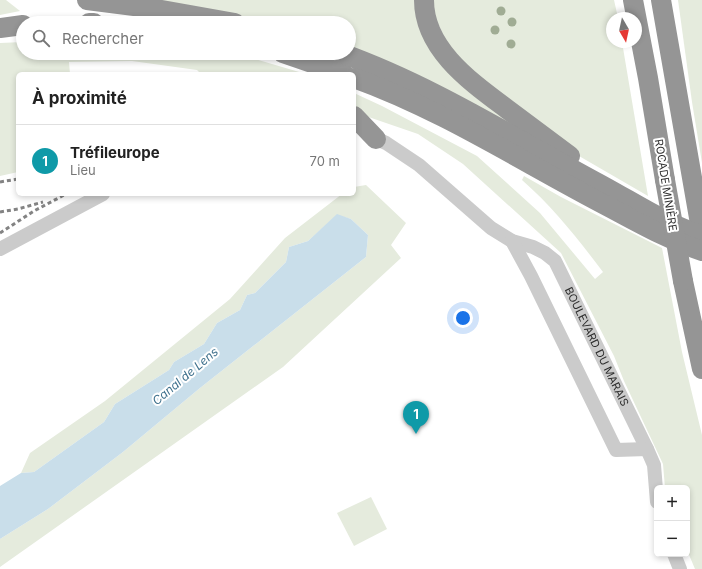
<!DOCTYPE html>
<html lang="fr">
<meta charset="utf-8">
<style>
body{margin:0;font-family:Inter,sans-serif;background:#f6f6f6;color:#222}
.controls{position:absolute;right:12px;bottom:12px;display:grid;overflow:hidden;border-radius:6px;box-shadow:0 2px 6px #0003}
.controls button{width:36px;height:36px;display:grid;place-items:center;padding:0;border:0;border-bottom:1px solid #e0e0e0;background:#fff;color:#222;font:20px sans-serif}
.compass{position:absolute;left:606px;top:12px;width:36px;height:36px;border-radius:50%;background:#fff;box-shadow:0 2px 6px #0003;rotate:171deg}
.you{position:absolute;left:463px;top:318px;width:14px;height:14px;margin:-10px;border:3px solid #fff;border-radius:50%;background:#1a73e8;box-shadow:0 0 0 6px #1a73e833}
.badge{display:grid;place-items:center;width:26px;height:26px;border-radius:50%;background:#1a73e8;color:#fff;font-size:13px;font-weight:700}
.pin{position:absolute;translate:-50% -33px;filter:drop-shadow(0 1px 2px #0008)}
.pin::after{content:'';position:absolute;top:21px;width:14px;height:12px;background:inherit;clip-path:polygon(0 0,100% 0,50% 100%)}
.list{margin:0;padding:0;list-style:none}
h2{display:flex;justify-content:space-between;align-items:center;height:52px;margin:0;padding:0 16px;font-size:17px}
h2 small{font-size:13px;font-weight:400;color:#767676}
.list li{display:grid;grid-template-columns:26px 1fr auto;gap:12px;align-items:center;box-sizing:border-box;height:72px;padding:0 16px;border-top:1px solid #e0e0e0}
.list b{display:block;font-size:15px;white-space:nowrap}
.list p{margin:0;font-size:13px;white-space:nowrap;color:#767676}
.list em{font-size:13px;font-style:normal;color:#767676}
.icon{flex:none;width:22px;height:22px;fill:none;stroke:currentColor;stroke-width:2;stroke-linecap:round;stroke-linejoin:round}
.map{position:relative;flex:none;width:702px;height:569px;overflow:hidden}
.search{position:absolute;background:#fff;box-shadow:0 2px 6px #0003;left:16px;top:16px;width:340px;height:44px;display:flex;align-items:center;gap:10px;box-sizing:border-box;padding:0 14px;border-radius:22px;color:#767676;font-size:15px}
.panel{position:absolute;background:#fff;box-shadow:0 2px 6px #0003;left:16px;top:72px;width:340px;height:124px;border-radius:6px}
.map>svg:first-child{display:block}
</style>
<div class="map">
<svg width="702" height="569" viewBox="0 0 702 569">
<rect width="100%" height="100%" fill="#fff"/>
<g fill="#e5ebdd">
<polygon points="0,0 6,0 20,11 0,15"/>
<polygon points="111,0 418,0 422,25 523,132 349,50 349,23 265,23 197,11"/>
<polygon points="431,0 614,0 618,18 612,18 612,42 622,42 648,196 579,156 467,67 446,41 431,8"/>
<polygon points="678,0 702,0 702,163 692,102"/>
<polygon points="23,42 23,53 228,53 255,59 306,74 201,74 197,70 132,61 69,62 70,74 18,74 18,172 0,176 0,43"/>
<path d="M354 93 382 106 477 156 540 213 595 279 603 272C578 239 553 207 522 180L524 176 561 197 662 248 682 352 702 435V569H695L687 550V488H665L663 464 624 381 614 356 561 253 463 164 418 134 354 112Z"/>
<polygon points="366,185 406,223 391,245 401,258 283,367 0,567 0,539 48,509 123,452 200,388 366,257 368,235 351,219 337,215 308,241 289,247 286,262 255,293 247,295 240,310 217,323 204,344 174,362 169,370 115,404 104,422 34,472 21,473 30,453 105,401 230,299 285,238 342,194 354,194 354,187"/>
<polygon points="371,497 387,529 354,546 337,513"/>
</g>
<polygon fill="#c9deea" points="337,214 351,219 368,235 366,257 200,388 123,452 48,509 0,539 0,486 21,473 34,472 104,422 115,404 169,370 174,362 204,344 217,323 240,310 247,295 255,293 286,262 289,247 308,241"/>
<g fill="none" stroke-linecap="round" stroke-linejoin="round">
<g stroke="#cbcbcb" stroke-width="14">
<path id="s1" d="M368 135 386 143 419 165 491 228 512 241 533 247 545 253 555 261 647 449 654 465 657 502"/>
<polyline points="512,241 531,276 616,450 647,449"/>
<polyline points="0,249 103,194"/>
<polyline points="674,554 680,569"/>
</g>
<g stroke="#959595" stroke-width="20">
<polyline points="87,0 150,8 235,23"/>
<path d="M424 0C424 51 474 84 511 112 530 126 550 141 570 156"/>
<polyline points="633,0 648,78 665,180"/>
<polyline points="661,0 702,235"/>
<polyline points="89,23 94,23"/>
<polyline points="0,28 23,25"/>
<polyline points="283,53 344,74"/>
<path d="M341 53C434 86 520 142 607 188 638 205 668 225 702 235"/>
<path d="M354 78C443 110 524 163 609 207 639 223 669 240 702 251"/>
<polyline points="354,116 376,139"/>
<polyline points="683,281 702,369"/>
</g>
<g stroke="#838383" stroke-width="3" stroke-dasharray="4 3" stroke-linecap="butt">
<polyline points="0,182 18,179"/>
<polyline points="0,212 18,209 43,202"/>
<polyline points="0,233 34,211 66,194"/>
</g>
<polyline stroke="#959595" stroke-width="20" points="665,180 683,281"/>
</g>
<g fill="#a0ac94">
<circle cx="501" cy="11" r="4.5"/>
<circle cx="512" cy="22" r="4.5"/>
<circle cx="495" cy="30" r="4.5"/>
<circle cx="511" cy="44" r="4.5"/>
</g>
<g text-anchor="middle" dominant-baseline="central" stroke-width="4" stroke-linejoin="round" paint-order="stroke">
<g font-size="11" fill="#2e2e2e" stroke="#fff">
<text transform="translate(666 185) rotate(81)">ROCADE MINIÈRE</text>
<text stroke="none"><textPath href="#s1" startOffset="323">BOULEVARD DU MARAIS</textPath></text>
</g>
<g font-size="12" font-style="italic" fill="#3f718d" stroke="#fff">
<text transform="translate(185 376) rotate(-40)">Canal de Lens</text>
</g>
</g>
</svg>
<div class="controls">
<button>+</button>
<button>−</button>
</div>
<svg class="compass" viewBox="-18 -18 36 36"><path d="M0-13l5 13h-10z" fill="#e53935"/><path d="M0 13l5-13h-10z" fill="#767676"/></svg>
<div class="you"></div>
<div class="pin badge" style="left:416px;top:434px;background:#0f9aa8">1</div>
<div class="search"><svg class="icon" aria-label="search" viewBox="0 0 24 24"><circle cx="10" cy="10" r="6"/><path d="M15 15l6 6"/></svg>Rechercher</div>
<section class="panel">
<h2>À proximité<small></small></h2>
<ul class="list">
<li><span class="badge" style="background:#0f9aa8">1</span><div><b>Tréfileurope</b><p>Lieu</p></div><em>70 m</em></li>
</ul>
</section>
</div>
